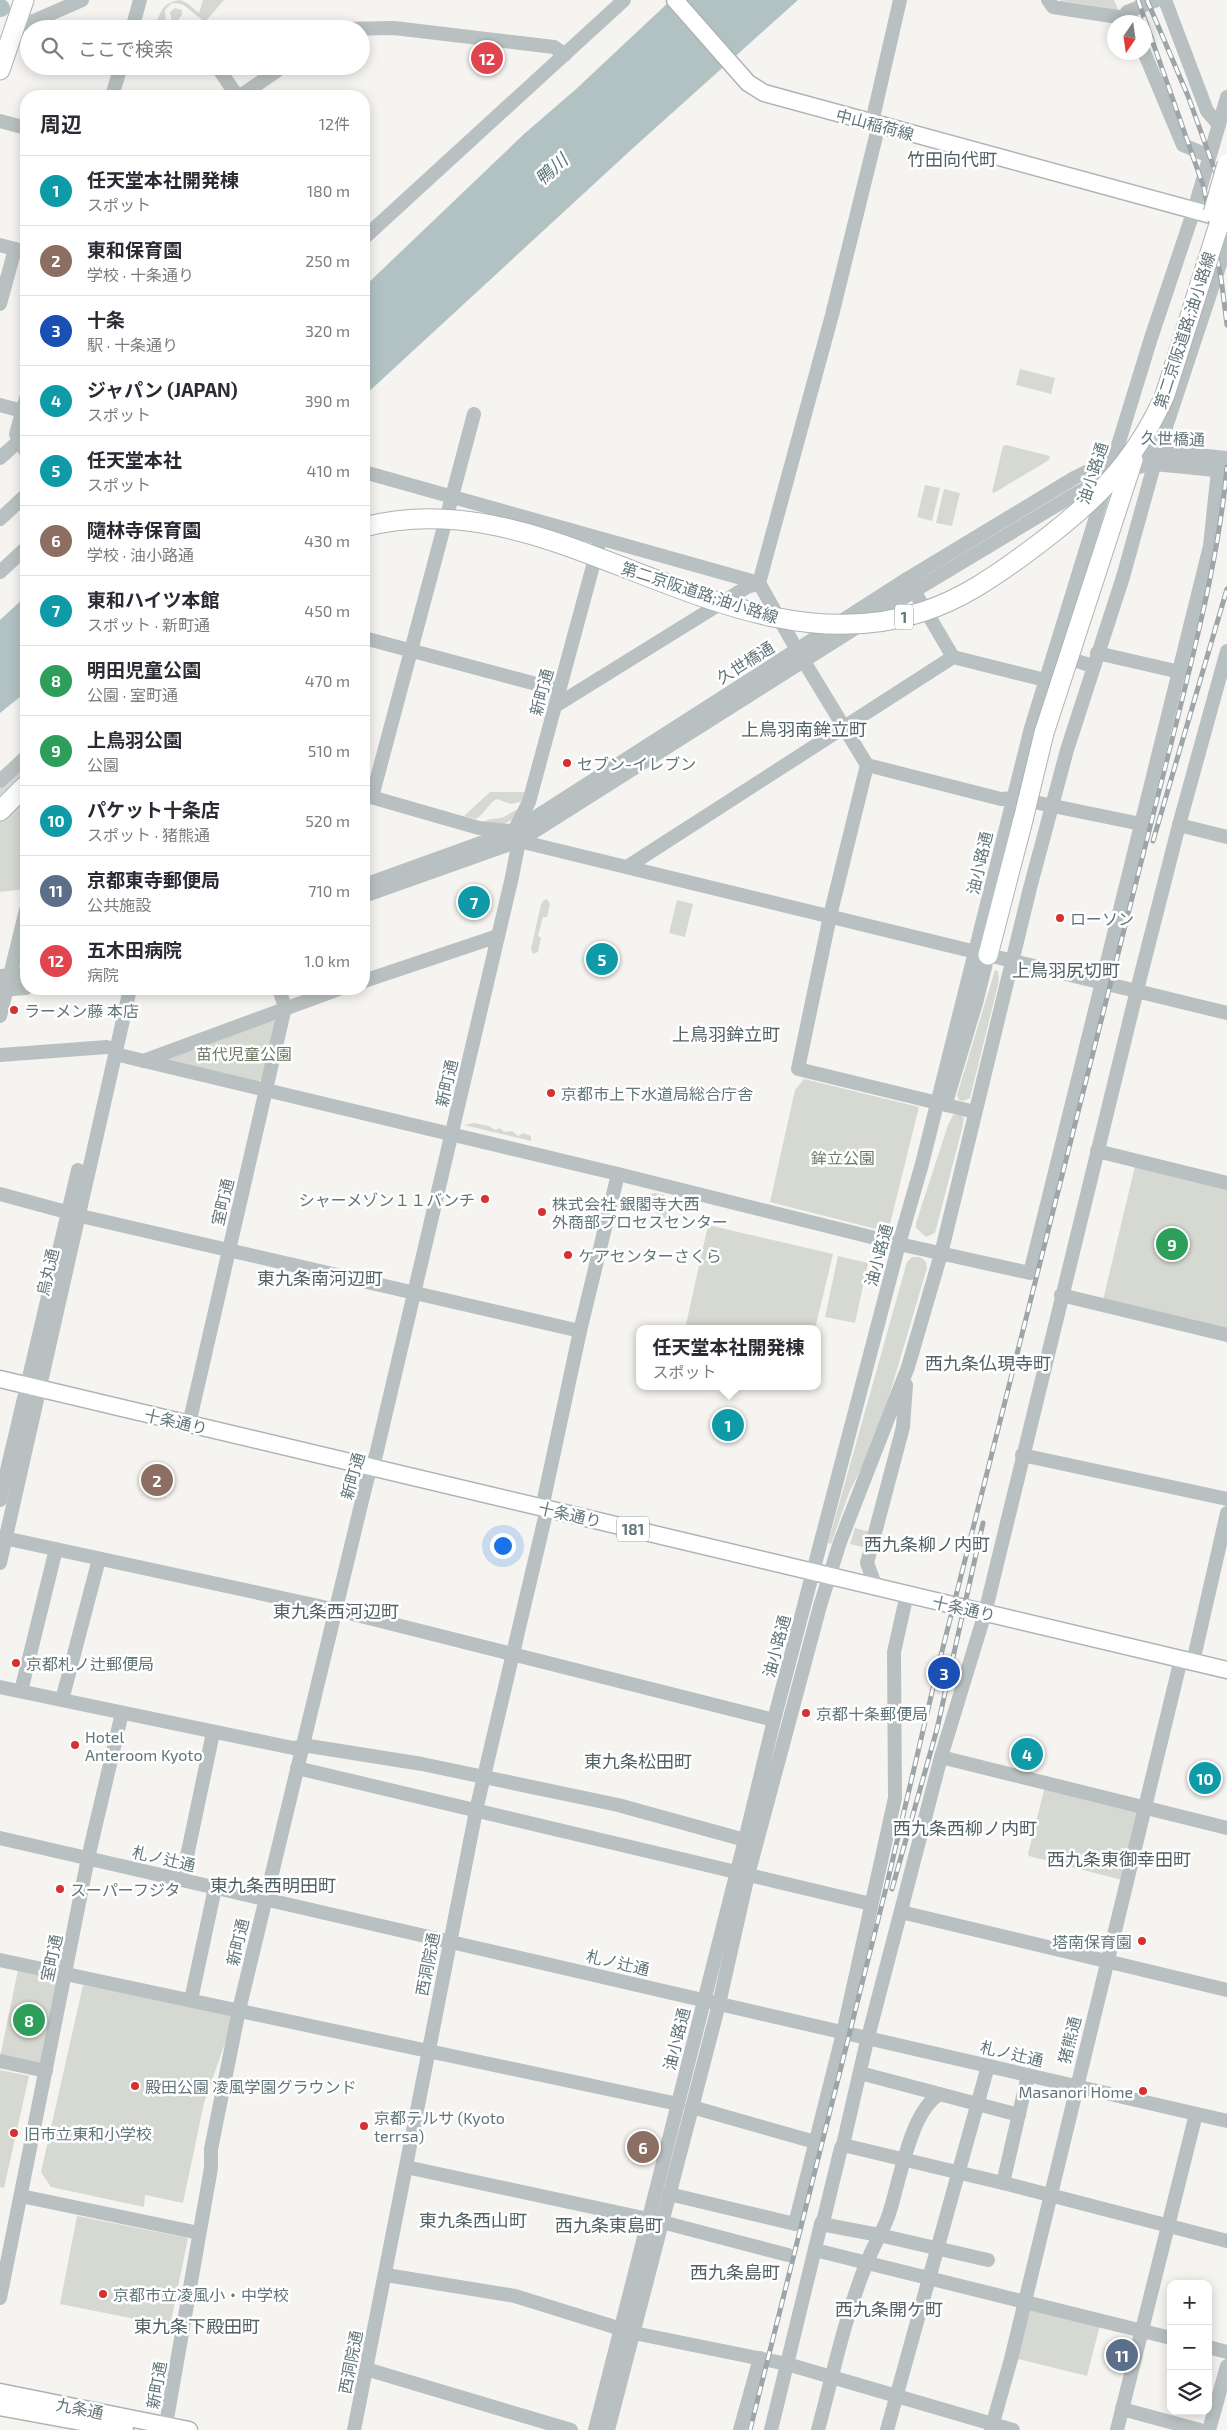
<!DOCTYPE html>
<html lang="ja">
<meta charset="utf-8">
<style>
body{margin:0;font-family:"Exo 2","Noto Sans JP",sans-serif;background:#f2f2f3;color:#2b2b33}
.controls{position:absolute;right:15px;bottom:15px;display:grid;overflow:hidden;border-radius:10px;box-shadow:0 2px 12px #0003}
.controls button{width:45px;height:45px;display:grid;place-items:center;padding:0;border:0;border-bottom:1px solid #e1e1e2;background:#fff;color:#2b2b33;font:25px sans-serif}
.compass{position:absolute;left:1107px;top:15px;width:45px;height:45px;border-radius:50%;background:#fff;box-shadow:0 2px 12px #0003;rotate:193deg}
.you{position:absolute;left:502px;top:1545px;width:18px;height:18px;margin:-12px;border:4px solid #fff;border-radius:50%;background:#1a73e8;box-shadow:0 0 0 8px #1a73e833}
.badge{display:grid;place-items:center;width:32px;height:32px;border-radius:50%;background:#d63032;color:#fff;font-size:16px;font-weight:700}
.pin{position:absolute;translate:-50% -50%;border:2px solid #fff;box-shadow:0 1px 5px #0006}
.popup{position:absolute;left:636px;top:1325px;width:185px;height:65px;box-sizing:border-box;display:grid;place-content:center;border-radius:10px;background:#fff;filter:drop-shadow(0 1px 4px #0005);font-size:16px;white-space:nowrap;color:#7c7c81}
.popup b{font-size:19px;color:#2b2b33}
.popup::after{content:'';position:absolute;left:50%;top:100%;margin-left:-10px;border:10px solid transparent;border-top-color:#fff}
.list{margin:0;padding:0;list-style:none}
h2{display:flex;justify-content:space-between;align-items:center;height:65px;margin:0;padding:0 20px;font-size:21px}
h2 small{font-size:16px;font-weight:400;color:#7c7c81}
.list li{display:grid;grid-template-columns:32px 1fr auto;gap:15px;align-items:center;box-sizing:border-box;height:70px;padding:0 20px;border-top:1px solid #e1e1e2}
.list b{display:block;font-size:19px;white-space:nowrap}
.list p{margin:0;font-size:16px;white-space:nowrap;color:#7c7c81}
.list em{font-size:16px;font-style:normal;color:#7c7c81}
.icon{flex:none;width:28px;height:28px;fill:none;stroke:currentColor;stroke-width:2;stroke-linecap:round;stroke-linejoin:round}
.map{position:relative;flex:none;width:1227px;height:2430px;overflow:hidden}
.search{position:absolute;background:#fff;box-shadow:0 2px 12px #0003;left:20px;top:20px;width:350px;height:55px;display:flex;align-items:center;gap:12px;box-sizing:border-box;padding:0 18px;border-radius:28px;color:#7c7c81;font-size:19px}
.panel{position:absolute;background:#fff;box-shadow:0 2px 12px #0003;left:20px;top:90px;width:350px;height:905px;border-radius:20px}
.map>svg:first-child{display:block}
</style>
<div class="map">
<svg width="1227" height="2430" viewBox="0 0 1227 2430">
<rect width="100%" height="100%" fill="#f5f4f1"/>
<g fill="#d6d9d1">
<path d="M180 0 187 3 199 13 203 0H224L205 22 182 4 172 3 165 10 166 25 158 27 156 24C161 10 164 2 180 0Z"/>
<polygon points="1058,0 1114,0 1118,10"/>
<polygon points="175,8 182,10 182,15 171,29 168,29 172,23 170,12"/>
<polygon points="1020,369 1055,378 1051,394 1016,385"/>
<polygon points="1006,445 1050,456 1049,460 994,493 992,492 1003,446"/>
<polygon points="925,485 940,488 932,521 917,517"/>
<polygon points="944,489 960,493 952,526 936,523"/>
<polygon points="26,765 26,889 0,892 0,789"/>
<path d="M490 792H526L524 801 511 804 497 799C489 803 485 813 476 819L464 816Z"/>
<path d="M523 808 519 816 500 826 484 822C491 817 497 820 504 817 510 813 515 810 523 808Z"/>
<polygon points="547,899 550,904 547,917 543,917 538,936 541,938 538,952 533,954 531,949 541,904 544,900"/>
<polygon points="677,900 693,904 685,937 669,933"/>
<polygon points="995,970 998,971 999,981 970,1098 963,1101 959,1100 957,1095"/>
<polygon points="270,1017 275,1022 264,1078 257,1082 166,1061 164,1055"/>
<polygon points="804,1079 919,1107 888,1232 770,1202 795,1090"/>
<polygon points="959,1114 964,1118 963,1125 935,1233 926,1237 916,1228 916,1223 948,1125 953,1115"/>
<polygon points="474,1123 489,1126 495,1130 500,1128 504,1132 512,1131 518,1136 523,1133 531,1136 531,1141 464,1125"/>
<polygon points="1135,1166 1227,1189 1227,1330 1103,1300"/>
<polygon points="655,1193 664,1195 663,1205 672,1218 663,1224 645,1195"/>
<polygon points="708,1225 833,1254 815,1329 685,1329"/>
<polygon points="838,1256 868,1263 855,1323 825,1317"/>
<polygon points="912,1257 920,1257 926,1262 927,1268 885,1410 867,1457 849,1493 831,1544 828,1543 907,1262"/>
<polygon points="855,1528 871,1532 867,1548 850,1544"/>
<polygon points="1045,1786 1140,1813 1122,1880 1029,1856 1028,1854"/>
<polygon points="18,1970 53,1977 58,1984 43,2062 39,2065 0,2057"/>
<polygon points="83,1985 230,2014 233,2020 204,2103 183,2203 145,2195 144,2207 51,2187 41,2172"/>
<polygon points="0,2070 29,2076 4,2188 0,2187"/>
<polygon points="77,2216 188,2238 170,2326 60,2304"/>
<polygon points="1031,2308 1100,2325 1087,2376 1014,2358 1026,2311"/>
</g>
<g fill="#b2c2c3">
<polygon points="671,0 798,0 632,149 364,396 364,287 524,134 575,90"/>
<polygon points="26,596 26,692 0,713 0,620"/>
</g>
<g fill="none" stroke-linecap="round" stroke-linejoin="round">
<polyline stroke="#b2c2c3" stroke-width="18" points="0,8 1,8"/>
<defs>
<g id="major">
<polyline points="675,0 748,83 764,93 1226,219"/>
<polyline points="0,1379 1227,1670"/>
<polyline points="0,2392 189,2430"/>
<polyline points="0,2407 125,2430"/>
</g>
<g id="highway">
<polyline points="0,70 24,0"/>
<polyline points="0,811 26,785"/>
<polyline points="988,955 1023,820"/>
</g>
</defs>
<use href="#major" stroke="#adb4b6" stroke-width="19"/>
<use href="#highway" stroke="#adb3b5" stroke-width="21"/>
<g stroke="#b9c0c1" stroke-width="14">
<polyline points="1048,0 1053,7 1131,19"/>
<polyline points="1165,0 1207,111 1219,125"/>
<polyline points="1127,12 1157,0"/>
<polyline points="16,23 27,24 82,0"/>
<polyline points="132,29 140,0"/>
<polyline points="340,29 394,28 554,47 565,55"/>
<polyline points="1144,52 1183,145 1209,156"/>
<polyline points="217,66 237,96"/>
<polyline points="112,96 121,66"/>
<polyline points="240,96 284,66"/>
<polyline points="0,121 26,128"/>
<polyline points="872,122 900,0"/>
<polyline points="879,124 832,315 759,583 797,650 867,765 830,916 798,1069 975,1112"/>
<polyline points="364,238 624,0"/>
<polyline points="0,245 26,252"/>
<polyline points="0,304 15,249"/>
<polyline points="26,398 16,434 26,452"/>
<polyline points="0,405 22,411"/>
<polyline points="0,458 19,441"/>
<polyline points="364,472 759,583"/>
<polyline points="0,519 26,495"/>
<polyline points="0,572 26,548"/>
<polyline points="910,584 953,657 1045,680"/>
<polyline points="364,638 559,690"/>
<polyline points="1097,653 1180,672"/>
<polyline points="1060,656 1093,666"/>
<polyline points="555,706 747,587 759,583"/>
<polyline points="867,765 1001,799 1014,798 1141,824"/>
<polyline points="0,781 26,757"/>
<polyline points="364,795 479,828 511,831"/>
<polyline points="372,797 474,414"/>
<polyline points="1179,825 1227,837"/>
<polyline points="519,841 1227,1013"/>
<polyline points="627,867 953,657"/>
<polyline points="364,885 514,831 907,579 1074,478 1115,458 1137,453 1158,451 1227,458"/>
<polyline points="364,896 519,841 914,591 1077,493 1110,476 1134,468 1154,464 1226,471"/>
<polyline points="0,976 26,974"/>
<polyline points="364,981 498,936"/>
<polyline points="0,990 26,988"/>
<polyline points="0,1016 26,910"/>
<polyline points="115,1054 618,1174 899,1244 1030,1273 1210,546 1218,470"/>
<polyline points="0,1055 107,1047"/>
<polyline points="143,1061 339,989"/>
<polyline points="948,1096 976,1003 988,955"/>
<polyline points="1097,1151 1227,1183"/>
<polyline points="0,1194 85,1217 580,1331"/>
<polyline points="1061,1295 1227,1335"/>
<polyline points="189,1424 285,1007 279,989"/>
<polyline points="1022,1455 1227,1499"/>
<polyline points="0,1500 78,1170"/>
<polyline points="542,1508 580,1331 618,1174"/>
<polyline points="0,1537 337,1610 774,1720"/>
<polyline points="0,1563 130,989"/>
<polyline points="876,1587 867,1563 903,1427 906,1385"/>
<polyline points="1193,1662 1227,1513"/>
<polyline points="0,1687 293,1748 309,1746 422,1764 618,1805 745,1840"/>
<polyline points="21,1691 56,1549"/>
<polyline points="62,1700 99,1559"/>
<polyline points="941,1757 1227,1828"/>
<polyline points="297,1768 871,1904"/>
<polyline points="0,1838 1227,2121"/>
<polyline points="182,1880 213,1733"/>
<polyline points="901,1912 1227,1990"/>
<polyline points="0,1960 678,2104"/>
<polyline points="191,2000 215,1888"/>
<polyline points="0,2061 46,2071"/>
<polyline points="860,2073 1019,2115"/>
<polyline points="692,2107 815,2142"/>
<polyline points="843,2145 1007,2184 1227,2241"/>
<polyline points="406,2167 662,2222 788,2255"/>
<polyline points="1003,2183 1028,2075"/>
<polyline points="669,2194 795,2224 843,2033 895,1798 894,1652 907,1594"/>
<polyline points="21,2196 199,2233"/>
<polyline points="821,2224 879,2235 988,2260"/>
<polyline points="815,2250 1171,2338"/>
<polyline points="386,2275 515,2296 634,2333 787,2364 1013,2430"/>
<polyline points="0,2298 88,1858 122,1713"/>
<polyline points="1208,2347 1227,2352"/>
<polyline points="366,2369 571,2430"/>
<polyline points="1122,2409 1200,2430"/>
<polyline points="165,2430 211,2168 211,2149 239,2010 367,1480 376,1455 512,877 519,841 514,831 529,802 600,540"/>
<polyline points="354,2430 477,1806 547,1509"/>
<polyline points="595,2430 745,1840 774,1720 899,1244 922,1164 1031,728 1151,338 1194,210 1227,97"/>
<polyline points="608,2430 719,2004 748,1875 820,1606 840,1542 908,1367 941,1254 1030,888 1067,750 1123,577 1158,451 1227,243"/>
<polyline points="740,2430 760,2358"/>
<polyline points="771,2430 821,2224 824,2218 841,2148 843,2145 866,2045 941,1757 985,1613 1137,990 1179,825 1227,651"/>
<path d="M818 2430C833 2374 845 2316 867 2262 873 2246 884 2230 889 2214 900 2181 910 2111 940 2094"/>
<polyline points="887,2430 988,2066"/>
<polyline points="991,2430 1011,2359 1181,1659"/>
<polyline points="1117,2430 1196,2114"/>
<polyline points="1209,2430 1227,2366"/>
</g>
<use href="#major" stroke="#fff" stroke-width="16"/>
<use href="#highway" stroke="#fff" stroke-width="19"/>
<defs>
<g id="rail">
<polyline points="1138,0 1204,188 1221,278 1227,325"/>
<polyline points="1147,0 1188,96 1227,204"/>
<polyline points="1153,841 1227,589"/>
<polyline points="892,1889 937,1729 983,1523"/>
<path d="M750 2430 886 1888 937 1671 1176 724C1197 639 1219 554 1227 467"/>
</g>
</defs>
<use href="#rail" stroke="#9ca5a7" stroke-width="5"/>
<use href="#rail" stroke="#fff" stroke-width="3" stroke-dasharray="9" stroke-linecap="butt"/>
<defs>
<g id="highway-bridge">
<polyline points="1213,213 1227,164"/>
<path d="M364 527C427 510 491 521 552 541 671 580 794 654 922 612 960 600 994 577 1025 554 1088 508 1133 467 1165 395L1227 199"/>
<polyline points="1023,820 1044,733 1133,460"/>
</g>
</defs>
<use href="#highway-bridge" stroke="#adb3b5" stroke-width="21" stroke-linecap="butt"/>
<use href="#highway-bridge" stroke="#fff" stroke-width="19"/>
</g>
<g fill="#d63032" stroke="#fff" stroke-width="2">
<circle cx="567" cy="763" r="5"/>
<circle cx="1060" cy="918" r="5"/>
<circle cx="14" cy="1010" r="5"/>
<circle cx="551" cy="1093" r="5"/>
<circle cx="485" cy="1199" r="5"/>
<circle cx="542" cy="1212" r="5"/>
<circle cx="568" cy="1255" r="5"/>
<circle cx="16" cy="1663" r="5"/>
<circle cx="806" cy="1713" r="5"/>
<circle cx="75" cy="1745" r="5"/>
<circle cx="60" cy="1889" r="5"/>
<circle cx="1142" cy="1941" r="5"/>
<circle cx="135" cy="2086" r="5"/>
<circle cx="1143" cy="2091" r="5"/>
<circle cx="364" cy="2126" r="5"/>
<circle cx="14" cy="2133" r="5"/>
<circle cx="103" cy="2294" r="5"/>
</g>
<g text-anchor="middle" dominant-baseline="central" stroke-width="5" stroke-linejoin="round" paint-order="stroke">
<g fill="#fff" stroke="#919fa2" stroke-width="1">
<rect x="895" y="604.5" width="18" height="25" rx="4"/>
<rect x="617" y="1516.5" width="32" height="25" rx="4"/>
</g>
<g font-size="15" font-weight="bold" fill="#62767a">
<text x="904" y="617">1</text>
<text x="633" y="1529">181</text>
</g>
<g font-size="16" fill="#62767a" stroke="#fff">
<text transform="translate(875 124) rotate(15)">中山稲荷線</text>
<text transform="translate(1184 330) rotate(-72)">第二京阪道路;油小路線</text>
<text transform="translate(1173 438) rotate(2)">久世橋通</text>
<text transform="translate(1092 473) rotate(-72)">油小路通</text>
<text transform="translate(700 592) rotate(18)">第二京阪道路;油小路線</text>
<text transform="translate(745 662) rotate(-32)">久世橋通</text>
<text transform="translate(541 692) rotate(-75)">新町通</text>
<text transform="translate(979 863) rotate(-77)">油小路通</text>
<text transform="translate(446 1083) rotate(-77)">新町通</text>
<text transform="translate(222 1202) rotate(-77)">室町通</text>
<text transform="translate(878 1255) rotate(-75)">油小路通</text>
<text transform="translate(47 1272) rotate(-77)">烏丸通</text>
<text transform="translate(176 1421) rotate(13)">十条通り</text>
<text transform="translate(352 1476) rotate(-74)">新町通</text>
<text transform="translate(570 1514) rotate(13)">十条通り</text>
<text transform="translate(964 1608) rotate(13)">十条通り</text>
<text transform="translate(776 1646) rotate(-75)">油小路通</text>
<text transform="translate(164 1858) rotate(13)">札ノ辻通</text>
<text transform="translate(237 1942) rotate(-77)">新町通</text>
<text transform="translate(51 1958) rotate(-78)">室町通</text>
<text transform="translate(618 1962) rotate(13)">札ノ辻通</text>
<text transform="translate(427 1964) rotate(-79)">西洞院通</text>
<text transform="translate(676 2039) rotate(-76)">油小路通</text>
<text transform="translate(1069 2040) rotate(-76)">猪熊通</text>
<text transform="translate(1012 2053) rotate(13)">札ノ辻通</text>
<text transform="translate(350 2362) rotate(-79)">西洞院通</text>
<text transform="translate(156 2385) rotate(-80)">新町通</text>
<text transform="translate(80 2408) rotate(11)">九条通</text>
</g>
<g font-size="16" fill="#62767a" stroke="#fff" text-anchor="start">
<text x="577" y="763">セブン-イレブン</text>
<text x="1070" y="918">ローソン</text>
<text x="24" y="1010">ラーメン藤 本店</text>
<text x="561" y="1093">京都市上下水道局総合庁舎</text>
<text x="475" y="1199" text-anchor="end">シャーメゾン１１バンチ</text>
<text x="552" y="1203">株式会社 銀閣寺大西<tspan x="552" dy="18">外商部プロセスセンター</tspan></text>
<text x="578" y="1255">ケアセンターさくら</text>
<text x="26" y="1663">京都札ノ辻郵便局</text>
<text x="816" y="1713">京都十条郵便局</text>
<text x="85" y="1736">Hotel<tspan x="85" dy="18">Anteroom Kyoto</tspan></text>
<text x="70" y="1889">スーパーフジタ</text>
<text x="1132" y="1941" text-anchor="end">塔南保育園</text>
<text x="145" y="2086">殿田公園 凌風学園グラウンド</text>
<text x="1133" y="2091" text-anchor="end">Masanori Home</text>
<text x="374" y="2117">京都テルサ (Kyoto<tspan x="374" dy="18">terrsa)</tspan></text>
<text x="24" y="2133">旧市立東和小学校</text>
<text x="113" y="2294">京都市立凌風小・中学校</text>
</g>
<g font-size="16" fill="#6d7864" stroke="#fff">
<text x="244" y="1053">苗代児童公園</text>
<text x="843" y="1157">鉾立公園</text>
</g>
<g font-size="18" fill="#536266" stroke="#fff">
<text x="952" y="159">竹田向代町</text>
<text x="804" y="729">上鳥羽南鉾立町</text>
<text x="1066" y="970">上鳥羽尻切町</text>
<text x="726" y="1034">上鳥羽鉾立町</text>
<text x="320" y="1278">東九条南河辺町</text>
<text x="988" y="1363">西九条仏現寺町</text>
<text x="927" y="1544">西九条柳ノ内町</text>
<text x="336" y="1611">東九条西河辺町</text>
<text x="638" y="1761">東九条松田町</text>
<text x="965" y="1828">西九条西柳ノ内町</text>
<text x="1119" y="1859">西九条東御幸田町</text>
<text x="273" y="1885">東九条西明田町</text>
<text x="473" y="2220">東九条西山町</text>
<text x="609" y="2225">西九条東島町</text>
<text x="735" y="2272">西九条島町</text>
<text x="889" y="2309">西九条開ケ町</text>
<text x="197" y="2326">東九条下殿田町</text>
</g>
<g font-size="18" font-style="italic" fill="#5d7676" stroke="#fff">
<text transform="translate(551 169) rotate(-42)">鴨川</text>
</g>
</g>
</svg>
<div class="controls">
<button>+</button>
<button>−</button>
<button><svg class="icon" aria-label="layers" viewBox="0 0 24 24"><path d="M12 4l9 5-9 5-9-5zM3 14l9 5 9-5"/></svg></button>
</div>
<svg class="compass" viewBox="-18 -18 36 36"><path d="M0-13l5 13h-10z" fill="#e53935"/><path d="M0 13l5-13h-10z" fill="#7c7c81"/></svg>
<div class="you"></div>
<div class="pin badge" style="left:728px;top:1425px;background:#0f9aa8">1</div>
<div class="popup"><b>任天堂本社開発棟</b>スポット</div>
<div class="pin badge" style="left:157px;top:1480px;background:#8d6e63">2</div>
<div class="pin badge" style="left:944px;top:1673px;background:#1a4fb4">3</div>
<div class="pin badge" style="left:1027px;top:1754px;background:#0f9aa8">4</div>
<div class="pin badge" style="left:602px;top:959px;background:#0f9aa8">5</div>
<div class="pin badge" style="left:643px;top:2147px;background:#8d6e63">6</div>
<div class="pin badge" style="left:474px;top:902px;background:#0f9aa8">7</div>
<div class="pin badge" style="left:29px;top:2020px;background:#2e9e5b">8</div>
<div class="pin badge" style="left:1172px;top:1244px;background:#2e9e5b">9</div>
<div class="pin badge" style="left:1205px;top:1778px;background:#0f9aa8">10</div>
<div class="pin badge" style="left:1122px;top:2355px;background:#5c6f8a">11</div>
<div class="pin badge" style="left:487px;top:58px;background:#e0444e">12</div>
<div class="search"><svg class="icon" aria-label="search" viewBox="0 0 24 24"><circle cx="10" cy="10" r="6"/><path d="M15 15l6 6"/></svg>ここで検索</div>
<section class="panel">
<h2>周辺<small>12件</small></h2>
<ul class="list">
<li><span class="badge" style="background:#0f9aa8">1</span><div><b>任天堂本社開発棟</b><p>スポット</p></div><em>180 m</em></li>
<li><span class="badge" style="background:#8d6e63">2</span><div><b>東和保育園</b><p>学校 · 十条通り</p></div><em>250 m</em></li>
<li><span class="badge" style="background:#1a4fb4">3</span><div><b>十条</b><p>駅 · 十条通り</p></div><em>320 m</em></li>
<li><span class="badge" style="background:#0f9aa8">4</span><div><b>ジャパン (JAPAN)</b><p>スポット</p></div><em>390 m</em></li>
<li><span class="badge" style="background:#0f9aa8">5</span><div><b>任天堂本社</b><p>スポット</p></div><em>410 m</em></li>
<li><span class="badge" style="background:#8d6e63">6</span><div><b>隨林寺保育園</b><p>学校 · 油小路通</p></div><em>430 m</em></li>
<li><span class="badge" style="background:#0f9aa8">7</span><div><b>東和ハイツ本館</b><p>スポット · 新町通</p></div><em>450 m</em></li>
<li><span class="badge" style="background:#2e9e5b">8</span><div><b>明田児童公園</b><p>公園 · 室町通</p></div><em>470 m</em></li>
<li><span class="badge" style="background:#2e9e5b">9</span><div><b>上鳥羽公園</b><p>公園</p></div><em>510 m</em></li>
<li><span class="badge" style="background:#0f9aa8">10</span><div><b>パケット十条店</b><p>スポット · 猪熊通</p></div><em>520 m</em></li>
<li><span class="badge" style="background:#5c6f8a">11</span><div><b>京都東寺郵便局</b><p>公共施設</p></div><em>710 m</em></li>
<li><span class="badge" style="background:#e0444e">12</span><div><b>五木田病院</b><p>病院</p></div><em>1.0 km</em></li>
</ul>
</section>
</div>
